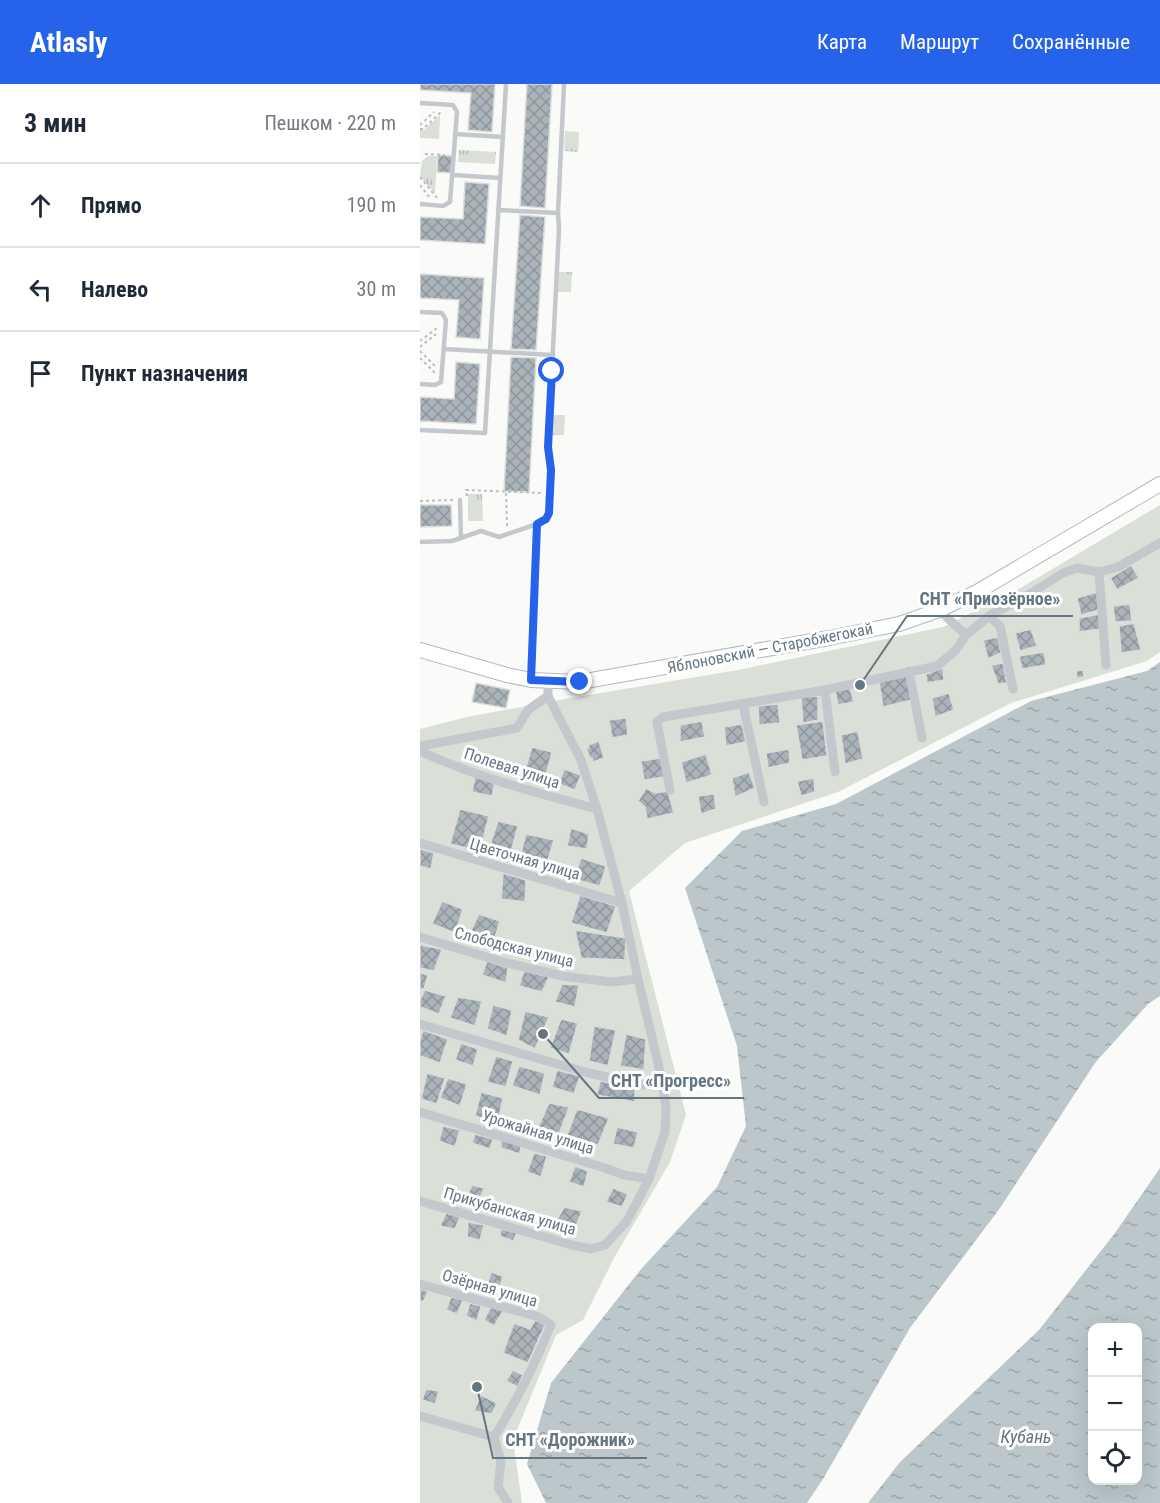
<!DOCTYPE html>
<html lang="ru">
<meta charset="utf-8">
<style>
body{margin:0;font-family:"Roboto Condensed",sans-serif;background:#f6f6f7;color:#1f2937}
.controls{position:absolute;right:18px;bottom:18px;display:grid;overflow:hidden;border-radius:12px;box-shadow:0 6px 24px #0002}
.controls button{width:54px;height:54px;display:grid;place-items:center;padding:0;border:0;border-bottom:2px solid #e0e1e3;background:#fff;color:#1f2937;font:30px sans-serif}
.stop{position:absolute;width:18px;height:18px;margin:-14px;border:4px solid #2563eb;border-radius:50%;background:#fff}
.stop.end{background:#2563eb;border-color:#fff;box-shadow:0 2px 6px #0008}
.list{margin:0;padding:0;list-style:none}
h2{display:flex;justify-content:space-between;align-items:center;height:78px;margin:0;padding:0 24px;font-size:26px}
h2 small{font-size:20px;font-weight:400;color:#747a83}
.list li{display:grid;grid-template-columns:39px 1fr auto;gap:18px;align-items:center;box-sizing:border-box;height:84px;padding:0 24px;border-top:2px solid #e0e1e3}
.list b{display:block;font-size:22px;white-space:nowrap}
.list em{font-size:20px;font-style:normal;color:#747a83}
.icon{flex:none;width:33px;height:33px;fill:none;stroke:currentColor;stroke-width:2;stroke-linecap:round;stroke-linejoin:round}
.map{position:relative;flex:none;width:740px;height:1419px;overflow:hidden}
header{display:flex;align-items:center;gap:36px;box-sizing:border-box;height:84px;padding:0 30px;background:#2563eb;color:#fff}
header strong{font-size:28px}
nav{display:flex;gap:33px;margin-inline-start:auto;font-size:21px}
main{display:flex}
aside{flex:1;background:#fff}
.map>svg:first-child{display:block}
</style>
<header>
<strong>Atlasly</strong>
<nav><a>Карта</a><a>Маршрут</a><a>Сохранённые</a></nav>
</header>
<main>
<aside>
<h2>3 мин<small>Пешком · 220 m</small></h2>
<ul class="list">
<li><svg class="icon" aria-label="ahead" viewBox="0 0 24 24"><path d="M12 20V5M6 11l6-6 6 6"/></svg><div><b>Прямо</b></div><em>190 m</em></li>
<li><svg class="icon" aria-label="left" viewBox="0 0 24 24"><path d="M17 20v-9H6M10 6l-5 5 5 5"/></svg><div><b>Налево</b></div><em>30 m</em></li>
<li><svg class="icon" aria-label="arrive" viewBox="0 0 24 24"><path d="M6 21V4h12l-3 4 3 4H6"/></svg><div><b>Пункт назначения</b></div></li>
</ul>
</aside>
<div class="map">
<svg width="740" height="1419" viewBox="0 0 740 1419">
<defs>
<pattern id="park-tufts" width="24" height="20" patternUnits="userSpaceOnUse" patternTransform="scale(1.5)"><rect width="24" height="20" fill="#dadfd7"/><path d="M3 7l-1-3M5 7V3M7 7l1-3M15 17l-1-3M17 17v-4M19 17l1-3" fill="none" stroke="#b4b9b4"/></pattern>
<pattern id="water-ripples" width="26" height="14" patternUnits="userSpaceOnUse" patternTransform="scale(1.5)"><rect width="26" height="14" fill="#bbc7cb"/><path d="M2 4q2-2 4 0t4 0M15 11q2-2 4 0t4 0" fill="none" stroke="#9ca6aa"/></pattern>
<pattern id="building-cross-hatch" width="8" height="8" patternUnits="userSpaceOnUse" patternTransform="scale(1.5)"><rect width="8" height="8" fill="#aab3b9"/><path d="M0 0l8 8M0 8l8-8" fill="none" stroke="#8e969c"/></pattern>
</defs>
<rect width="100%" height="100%" fill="#fafaf8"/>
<polygon fill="#dadfd7" points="740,421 740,568 727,577 591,619 418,708 265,759 209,807 266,1031 250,1078 194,1174 163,1236 136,1251 93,1356 102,1419 0,1419 0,645 47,633 139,616 318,586 523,543 597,506"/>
<g fill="url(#park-tufts)">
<polygon points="20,31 19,55 0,54 0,46 4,46"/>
<polygon points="145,47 159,48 158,68 144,67"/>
<polygon points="39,66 76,68 75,80 38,78"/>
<polygon points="8,72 17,72 15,110 0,92 2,77"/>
<polygon points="139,188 152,188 151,208 138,208"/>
<polygon points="133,331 145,331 144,351 132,351"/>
<polygon points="48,410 62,410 63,437 48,437"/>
</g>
<g fill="url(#water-ripples)" fill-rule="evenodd">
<polygon points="740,578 740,912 728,920 675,979 580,1124 490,1244 403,1395 387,1419 126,1419 107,1380 131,1299 222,1184 297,1103 326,1042 317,962 265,804 322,747 416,720 611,617 727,587"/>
<path d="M740 1084V1419H448L480 1378 619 1246 695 1149ZM672 1244H718V1396H672Z"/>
</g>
<g fill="url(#building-cross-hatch)" stroke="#dcdcda" stroke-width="1.5">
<polygon points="0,0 75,0 72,48 48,46 51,9 0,6"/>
<polygon points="107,0 132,0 125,124 100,122"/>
<polygon points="18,71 32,72 31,89 17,88"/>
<polygon points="45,98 69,100 65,160 0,156 0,133 43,135"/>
<polygon points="100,131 125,133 116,266 91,265"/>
<polygon points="0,190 64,194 60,255 36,253 39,216 0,214"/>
<polygon points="91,273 116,274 109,408 84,407"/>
<polygon points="36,278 60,280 56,340 0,337 0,313 34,315"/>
<polygon points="0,421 31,421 32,442 0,443"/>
<polygon points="711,481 719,494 697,506 690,494"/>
<polygon points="677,508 679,526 661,531 657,514"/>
<polygon points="710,520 712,537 695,538 693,522"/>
<polygon points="680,530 681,545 659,548 659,534"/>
<polygon points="714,539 721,566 701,569 699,542"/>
<polygon points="611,545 617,562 600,567 595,549"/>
<polygon points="578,553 581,569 568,575 563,556"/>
<polygon points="624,568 626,581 602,585 599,572"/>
<polygon points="583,579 587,599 578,600 571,581"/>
<polygon points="523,584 524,596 507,599 506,590"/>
<polygon points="663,586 664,593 657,594 656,587"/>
<polygon points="487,591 491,616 463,623 459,598"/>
<polygon points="56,599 90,606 86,624 52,618"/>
<polygon points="430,604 434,618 418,621 415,607"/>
<polygon points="529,609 534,626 515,633 512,614"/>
<polygon points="398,612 398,636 383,639 381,613"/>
<polygon points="358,620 360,639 339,641 338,622"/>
<polygon points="206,634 208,651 192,654 189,636"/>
<polygon points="282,637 285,653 260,658 260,641"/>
<polygon points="403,637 407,672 382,676 376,641"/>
<polygon points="322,640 326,658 306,662 304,643"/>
<polygon points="438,647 443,675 425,680 421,651"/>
<polygon points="179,657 184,674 173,678 172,674 170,674 166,664 169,664 168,661"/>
<polygon points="112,663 132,668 124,699 103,693"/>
<polygon points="369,665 370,679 348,684 346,669"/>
<polygon points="286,670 292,691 266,699 261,678"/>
<polygon points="241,674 244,693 224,696 221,677"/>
<polygon points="144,685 161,691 155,706 139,700"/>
<polygon points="329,688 335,704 315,713 312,694"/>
<polygon points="55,693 75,698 72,712 52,708"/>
<polygon points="394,694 395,708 381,712 377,697"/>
<polygon points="226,704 235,709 248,707 254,729 227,735 225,723 218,717"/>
<polygon points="294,710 296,725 281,730 278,712"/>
<polygon points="40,725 69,732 60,767 30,760"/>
<polygon points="78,737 98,742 89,775 67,770"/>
<polygon points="151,744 169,750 167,765 147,762"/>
<polygon points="106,750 134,756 126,782 99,776"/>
<polygon points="0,765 14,769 11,785 0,782"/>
<polygon points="161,774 186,782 180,802 154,795"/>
<polygon points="83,789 106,796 105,818 81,815"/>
<polygon points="160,811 196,822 187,849 151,839"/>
<polygon points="22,817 43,825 35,849 12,840"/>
<polygon points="59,830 80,837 73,860 48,853"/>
<polygon points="155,846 206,854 205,876 161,874"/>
<polygon points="0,861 22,865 14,887 0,884"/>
<polygon points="67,877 88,884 86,899 62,891"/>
<polygon points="104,887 129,893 122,908 99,902"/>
<polygon points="0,889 8,891 4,905 0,905"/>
<polygon points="142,900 159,901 155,923 135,918"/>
<polygon points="5,906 26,912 19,930 0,923 0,916"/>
<polygon points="38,913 62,917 55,942 30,934"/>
<polygon points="73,921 92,926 87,952 67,945"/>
<polygon points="105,927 129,933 115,965 98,956"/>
<polygon points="141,935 158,939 149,970 130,964"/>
<polygon points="174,942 196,946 188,982 169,977"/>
<polygon points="3,946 28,955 20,979 0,972 0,956"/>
<polygon points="206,950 226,955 224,986 200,982"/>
<polygon points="41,959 58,965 53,982 35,976"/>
<polygon points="76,972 93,977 86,1003 67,998"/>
<polygon points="99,982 125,989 120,1011 92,1002"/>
<polygon points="137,986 160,992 154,1010 132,1003"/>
<polygon points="7,989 25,994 17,1020 1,1015"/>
<polygon points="28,994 47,1000 40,1022 20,1014"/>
<polygon points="180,997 215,1004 215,1018 177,1011"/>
<polygon points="61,1008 83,1014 78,1038 55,1032"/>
<polygon points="129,1019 149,1023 138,1053 116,1048"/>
<polygon points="157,1025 189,1034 178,1061 147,1051"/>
<polygon points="23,1042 40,1046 35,1063 19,1057"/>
<polygon points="197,1043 218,1048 214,1064 193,1060"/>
<polygon points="55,1050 73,1055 70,1065 52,1059"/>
<polygon points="81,1056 101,1061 100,1070 81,1064"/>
<polygon points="114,1069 127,1072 121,1093 107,1088"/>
<polygon points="155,1082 168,1087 164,1103 149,1098"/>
<polygon points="52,1101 64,1104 57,1124 44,1119"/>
<polygon points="193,1104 208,1110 202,1123 186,1118"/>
<polygon points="144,1123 162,1127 156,1142 137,1136"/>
<polygon points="26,1129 40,1133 35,1145 20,1142"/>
<polygon points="48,1138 64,1141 60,1156 47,1153"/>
<polygon points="81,1145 97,1149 93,1157 80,1152"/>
<polygon points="71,1188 83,1192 79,1206 67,1201"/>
<polygon points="0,1204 8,1208 3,1218 0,1217"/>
<polygon points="31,1213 43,1216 37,1230 26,1226"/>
<polygon points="50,1219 61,1222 57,1237 46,1232"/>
<polygon points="71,1223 84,1226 74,1242 64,1236"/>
<polygon points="115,1236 125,1241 108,1279 83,1269 94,1239 110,1245"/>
<polygon points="93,1286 103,1291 98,1303 86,1297"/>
<polygon points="6,1305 19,1307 15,1320 2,1316"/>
<polygon points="61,1311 77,1319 72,1330 54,1327"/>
</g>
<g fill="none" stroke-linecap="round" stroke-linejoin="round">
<defs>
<polyline id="secondary" points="0,566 87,591 111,596 160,598 409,554 479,540 519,526 557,508 740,400"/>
</defs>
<use href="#secondary" stroke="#b3babf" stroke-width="16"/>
<g stroke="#bbbfc2" stroke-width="2" stroke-dasharray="3 3" stroke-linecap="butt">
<polyline points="0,41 14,28"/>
<polyline points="0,45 3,45 21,28"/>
<polyline points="5,70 25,71"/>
<polyline points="0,93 17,114"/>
<polyline points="0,101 10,114"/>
<polyline points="0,257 17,244"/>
<polyline points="0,263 16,250"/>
<polyline points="0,267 15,282"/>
<polyline points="0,274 15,289"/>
<polyline points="86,409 87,442"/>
<polyline points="47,412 46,406 122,409"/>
<polyline points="0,417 33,416"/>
</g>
<g stroke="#c3c8cc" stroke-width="4.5">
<polyline points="0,19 33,21 37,28 30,118 23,122 0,120"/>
<polyline points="35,50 83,53"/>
<polyline points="33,91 80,94"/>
<polyline points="78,126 138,129"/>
<polyline points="0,228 22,229 26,236 21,298 15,301 0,300"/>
<polyline points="24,265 133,271"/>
<polyline points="0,346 65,349 86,0"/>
<polyline points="40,416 41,454"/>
<polyline points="117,440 126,435 129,429 131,386 128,364 139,145 138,129 144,0"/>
<polyline points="0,458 32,457 61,447 79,453 117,440 111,594"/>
</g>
<g stroke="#c3c8cc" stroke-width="9">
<polyline points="679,488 686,581"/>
<polyline points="519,526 546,551"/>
<polyline points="569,532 580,542 593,605"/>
<polyline points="489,587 502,654"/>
<polyline points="405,606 415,688"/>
<polyline points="323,620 344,718"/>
<polyline points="0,662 97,644 108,626 128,612"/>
<path d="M0 667C56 693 117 709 177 725"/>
<polyline points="250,706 237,638 243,633 405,606 517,582 535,567 546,551 569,532 608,511 643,489 657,484 679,488 698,483 740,459"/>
<polyline points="0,759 202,819"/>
<polyline points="0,853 83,878 142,892 191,898 218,895"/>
<polyline points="0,940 165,988 221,1001 242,996"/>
<polyline points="0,1028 185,1084 204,1091 229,1095"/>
<polyline points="0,1117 152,1161 171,1165 185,1161 207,1137 229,1095 245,1048 246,1024 242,996 218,895 202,819 177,725 161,676 128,612 128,598"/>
<path d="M0 1200 119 1233 131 1241C115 1280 97 1317 74 1353L81 1377 78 1403 88 1419"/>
<polyline points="0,1332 74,1353"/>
</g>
<use href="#secondary" stroke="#fff" stroke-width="14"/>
</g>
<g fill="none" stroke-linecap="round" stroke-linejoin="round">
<polyline stroke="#2563eb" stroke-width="8" points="132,287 128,363 131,386 129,429 126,435 117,440 111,596 160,598"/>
</g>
<g text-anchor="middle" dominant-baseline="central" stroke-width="6" stroke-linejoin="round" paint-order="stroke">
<g font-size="16" fill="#657683" stroke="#fff">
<text transform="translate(350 564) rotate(-11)">Яблоновский — Старобжегокай</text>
<text transform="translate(92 684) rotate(18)">Полевая улица</text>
<text transform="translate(105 775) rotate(16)">Цветочная улица</text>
<text transform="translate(94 863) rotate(14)">Слободская улица</text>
<text transform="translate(118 1048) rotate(17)">Урожайная улица</text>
<text transform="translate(90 1127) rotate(16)">Прикубанская улица</text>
<text transform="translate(70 1204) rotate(16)">Озёрная улица</text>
</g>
<g font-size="18" font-style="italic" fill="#60757c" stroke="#fff">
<text x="606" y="1352">Кубань</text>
</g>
</g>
<path fill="none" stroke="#657683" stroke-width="2" d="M440 601L487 532H653M123 950L179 1014H324M57 1303L73 1374H227"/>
<g fill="#657683" stroke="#fff" stroke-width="2">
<circle cx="440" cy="601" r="6"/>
<circle cx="123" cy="950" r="6"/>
<circle cx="57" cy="1303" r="6"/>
</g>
<g font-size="18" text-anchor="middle" font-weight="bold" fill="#657683" stroke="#fff" stroke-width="6" stroke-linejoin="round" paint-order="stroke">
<text x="570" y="521">СНТ «Приозёрное»</text>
<text x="251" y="1003">СНТ «Прогресс»</text>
<text x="150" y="1362">СНТ «Дорожник»</text>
</g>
</svg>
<div class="controls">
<button>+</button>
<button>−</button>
<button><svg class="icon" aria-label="locate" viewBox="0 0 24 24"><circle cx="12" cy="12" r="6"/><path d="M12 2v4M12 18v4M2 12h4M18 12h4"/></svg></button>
</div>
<div class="stop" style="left:132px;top:287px"></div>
<div class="stop end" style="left:160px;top:598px"></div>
</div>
</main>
